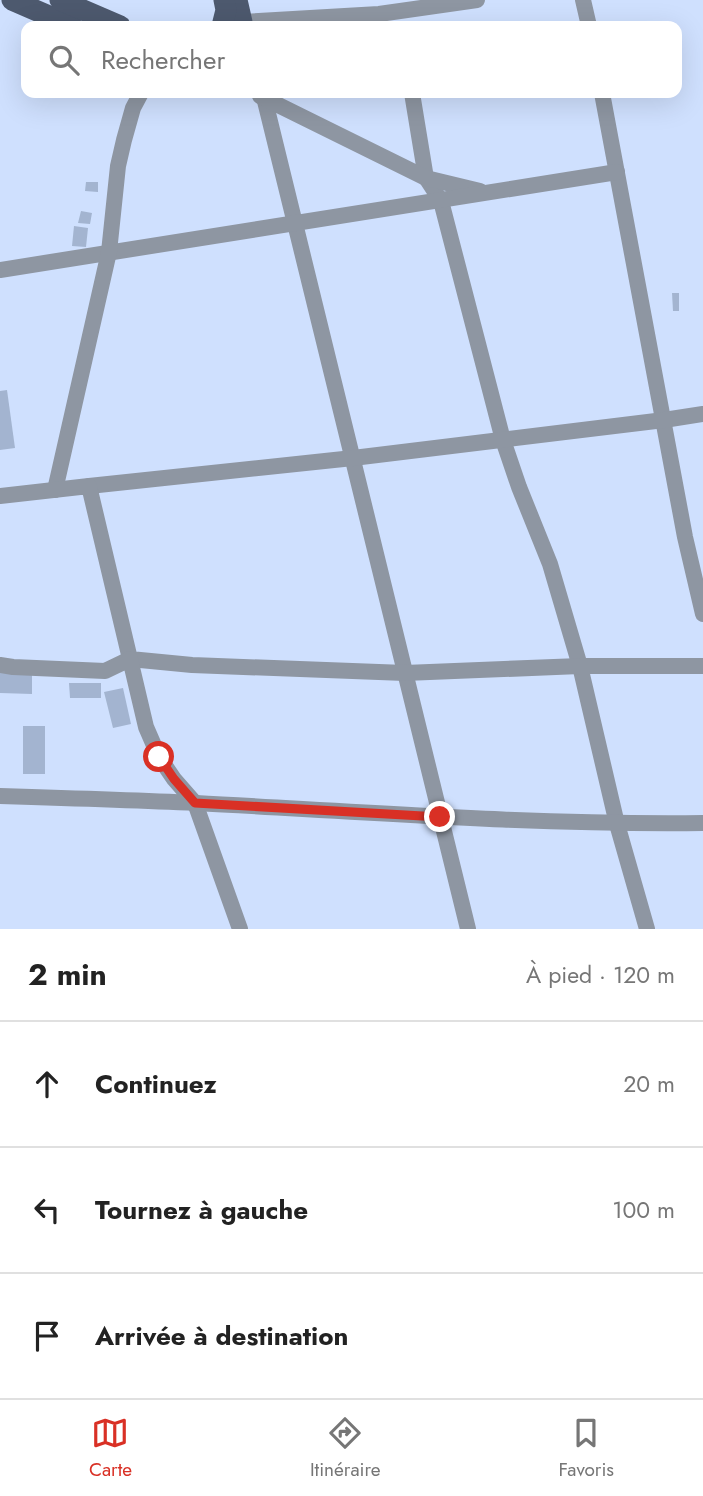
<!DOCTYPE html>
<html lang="fr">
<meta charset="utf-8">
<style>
body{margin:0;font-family:Jost,sans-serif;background:#f2f2f2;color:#222}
.stop{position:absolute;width:21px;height:21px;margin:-16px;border:5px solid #d93025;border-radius:50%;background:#fff}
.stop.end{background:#d93025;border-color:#fff;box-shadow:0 2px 7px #0008}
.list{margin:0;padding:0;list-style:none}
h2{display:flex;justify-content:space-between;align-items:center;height:91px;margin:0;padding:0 28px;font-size:30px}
h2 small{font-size:23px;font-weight:400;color:#767676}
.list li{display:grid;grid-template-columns:46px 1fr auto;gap:21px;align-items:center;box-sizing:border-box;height:126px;padding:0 28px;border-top:2px solid #e0e0e0}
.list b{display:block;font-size:26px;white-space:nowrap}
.list em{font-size:23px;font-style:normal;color:#767676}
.icon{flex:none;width:38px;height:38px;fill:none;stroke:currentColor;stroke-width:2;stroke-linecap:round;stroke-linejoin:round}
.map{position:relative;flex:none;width:703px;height:929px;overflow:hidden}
.search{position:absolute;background:#fff;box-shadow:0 7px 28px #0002;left:21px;right:21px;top:21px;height:77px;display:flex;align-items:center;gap:18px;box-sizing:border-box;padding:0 24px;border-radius:14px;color:#767676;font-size:26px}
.sheet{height:469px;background:#fff}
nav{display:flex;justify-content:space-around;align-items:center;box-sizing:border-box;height:98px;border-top:2px solid #e0e0e0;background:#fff;font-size:19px;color:#767676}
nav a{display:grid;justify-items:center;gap:4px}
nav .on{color:#d93025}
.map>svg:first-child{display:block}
</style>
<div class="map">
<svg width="703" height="929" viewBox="0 0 703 929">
<rect width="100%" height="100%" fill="#cfe0fe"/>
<g fill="#a3b4d0">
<polygon points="86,182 98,182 98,192 85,191"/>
<polygon points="81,211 92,213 90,224 78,223"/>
<polygon points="74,226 88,228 86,247 72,246"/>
<polygon points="672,293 679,293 679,311 673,311"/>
<polygon points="7,390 15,448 0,450 0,391"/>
<polygon points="0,672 32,673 32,694 0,693"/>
<polygon points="69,683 101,683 101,698 70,698"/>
<polygon points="123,688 131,724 113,728 104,692"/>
<rect x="23" y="726" width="22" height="48"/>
</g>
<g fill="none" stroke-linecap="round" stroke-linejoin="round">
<g stroke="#8e96a2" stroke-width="16">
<polyline points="583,0 589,26"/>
<polyline points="243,26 242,22 379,14 477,0"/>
<polyline points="263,93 468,929"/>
<polyline points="412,93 426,178 441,201 503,440 519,487 550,564 580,666 617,824 647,929"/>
<polyline points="602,93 685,537 703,614"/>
<polyline points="260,96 426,178 480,191"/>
<polyline points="0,270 617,172"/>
<polyline points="89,486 353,458 664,420 703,414"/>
<polyline points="55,490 109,252 118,166 124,140 133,108 141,93"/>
<polyline points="0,496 89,486 130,659 192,665 405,673 580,666 703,666"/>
<polyline points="0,665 13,667 105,671 130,659 146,727 159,757 174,779 195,803 240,929"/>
<path d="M0 796C65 798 130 800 196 803 365 812 534 825 703 823"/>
</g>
<g stroke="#4d596e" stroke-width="21">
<polyline points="12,0 72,26"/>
<polyline points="60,0 120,26"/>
<polyline points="237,0 242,22 241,26"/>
<polyline points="222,26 226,10 224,0"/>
</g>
</g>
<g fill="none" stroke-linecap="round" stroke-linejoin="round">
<polyline stroke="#d93025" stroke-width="9" points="159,757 174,779 195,803 440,817"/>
</g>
</svg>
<div class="stop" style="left:159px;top:757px"></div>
<div class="stop end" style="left:440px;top:817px"></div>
<div class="search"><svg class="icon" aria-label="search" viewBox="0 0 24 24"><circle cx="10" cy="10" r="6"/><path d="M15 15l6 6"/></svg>Rechercher</div>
</div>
<section class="sheet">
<h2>2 min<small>À pied · 120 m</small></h2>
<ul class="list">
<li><svg class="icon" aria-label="ahead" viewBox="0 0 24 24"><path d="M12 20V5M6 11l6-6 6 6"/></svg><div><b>Continuez</b></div><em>20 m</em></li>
<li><svg class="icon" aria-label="left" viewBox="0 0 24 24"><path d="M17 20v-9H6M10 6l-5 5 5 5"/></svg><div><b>Tournez à gauche</b></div><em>100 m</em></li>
<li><svg class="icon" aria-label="arrive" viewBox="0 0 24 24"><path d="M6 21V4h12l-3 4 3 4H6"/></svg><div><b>Arrivée à destination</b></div></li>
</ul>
</section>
<nav>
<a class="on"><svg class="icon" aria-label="map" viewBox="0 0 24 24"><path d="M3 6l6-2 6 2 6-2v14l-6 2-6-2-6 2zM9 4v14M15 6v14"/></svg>Carte</a>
<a><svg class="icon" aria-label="directions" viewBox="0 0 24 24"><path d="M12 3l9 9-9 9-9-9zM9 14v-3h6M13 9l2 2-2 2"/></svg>Itinéraire</a>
<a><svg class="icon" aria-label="saved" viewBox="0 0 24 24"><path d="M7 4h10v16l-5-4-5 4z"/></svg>Favoris</a>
</nav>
